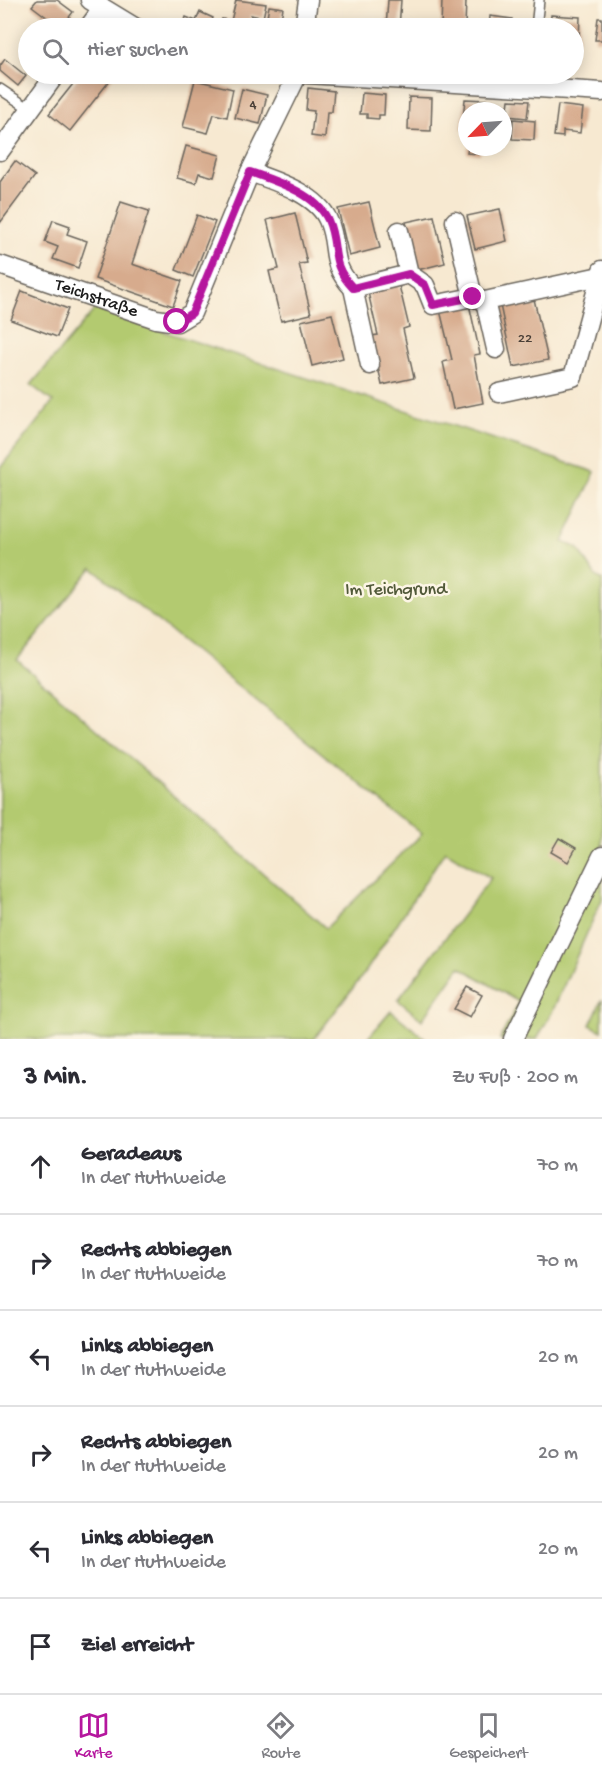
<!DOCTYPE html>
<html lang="de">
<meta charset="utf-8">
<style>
body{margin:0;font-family:"Gochi Hand",sans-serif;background:#f2f2f3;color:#2b2b33}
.compass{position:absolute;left:458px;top:102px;width:54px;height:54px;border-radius:50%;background:#fff;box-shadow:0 3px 15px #0003;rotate:245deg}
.stop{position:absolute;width:18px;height:18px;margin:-14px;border:4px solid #b5179e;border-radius:50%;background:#fff}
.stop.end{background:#b5179e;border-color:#fff;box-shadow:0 2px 6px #0008}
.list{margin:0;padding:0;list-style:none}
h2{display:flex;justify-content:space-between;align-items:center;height:78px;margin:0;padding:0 24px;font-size:26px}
h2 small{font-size:20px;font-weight:400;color:#7c7c81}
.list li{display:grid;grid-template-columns:39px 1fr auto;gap:18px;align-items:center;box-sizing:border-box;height:96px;padding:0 24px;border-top:2px solid #e1e1e2}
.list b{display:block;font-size:22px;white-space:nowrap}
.list p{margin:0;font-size:20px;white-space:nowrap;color:#7c7c81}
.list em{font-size:20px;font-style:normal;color:#7c7c81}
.icon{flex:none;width:33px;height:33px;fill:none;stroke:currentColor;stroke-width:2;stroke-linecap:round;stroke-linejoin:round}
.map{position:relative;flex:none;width:602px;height:1039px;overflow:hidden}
.search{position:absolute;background:#fff;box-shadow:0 3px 15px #0003;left:18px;right:18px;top:18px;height:66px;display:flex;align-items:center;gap:15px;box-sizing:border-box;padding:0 21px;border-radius:33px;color:#7c7c81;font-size:22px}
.sheet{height:654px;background:#fff}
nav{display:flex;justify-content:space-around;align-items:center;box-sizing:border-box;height:84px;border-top:2px solid #e1e1e2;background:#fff;font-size:16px;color:#7c7c81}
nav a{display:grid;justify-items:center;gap:3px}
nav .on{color:#b5179e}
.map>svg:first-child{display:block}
</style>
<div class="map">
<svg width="602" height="1039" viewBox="0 0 602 1039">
<rect width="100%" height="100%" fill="#fcf5e5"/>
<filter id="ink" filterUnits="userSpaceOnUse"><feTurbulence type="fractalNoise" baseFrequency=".0167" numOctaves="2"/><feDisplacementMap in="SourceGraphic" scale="12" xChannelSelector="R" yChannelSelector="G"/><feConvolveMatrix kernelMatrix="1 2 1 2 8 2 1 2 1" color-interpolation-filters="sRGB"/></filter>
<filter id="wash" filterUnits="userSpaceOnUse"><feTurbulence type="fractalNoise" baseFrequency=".008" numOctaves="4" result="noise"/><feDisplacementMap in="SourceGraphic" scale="24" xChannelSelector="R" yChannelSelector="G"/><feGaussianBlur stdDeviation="1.35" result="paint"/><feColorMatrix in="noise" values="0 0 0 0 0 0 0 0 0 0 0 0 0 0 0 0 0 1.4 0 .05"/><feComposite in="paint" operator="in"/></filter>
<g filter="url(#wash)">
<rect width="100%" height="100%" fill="#f7e9d1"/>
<g fill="#b3ca6f" stroke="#687346" stroke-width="1.5" fill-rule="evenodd">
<path d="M95 309 595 472 563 542 578 548 595 575 602 580V899L553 1010 537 1039H500L519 1002 460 967 422 1020 398 1000 491 878 445 851 366 971 314 1039H0V468L53 402 31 385ZM92 568 422 834 326 928 17 660Z"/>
<polygon points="602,999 602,1031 590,1025"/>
<polygon points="391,1011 426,1039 367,1039"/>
</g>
<g id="blocks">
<g fill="#d7ab8d">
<polygon points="37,0 57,0 73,12 61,28 32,6"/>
<polygon points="236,0 266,4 263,18 251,15 248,28 220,28 222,19 231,21"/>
<polygon points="388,0 401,0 399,28 386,28"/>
<polygon points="442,0 466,1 465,26 441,26"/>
<polygon points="269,6 283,8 280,24 291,28 265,28"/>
<polygon points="200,12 213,18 209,28 182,28 186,17 196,21"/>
<polygon points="551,15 580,17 579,39 574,39 574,28 550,28"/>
<polygon points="490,16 512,19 511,28 489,28"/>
<polygon points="598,18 602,18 602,40 595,40"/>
<polygon points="364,25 379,27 379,28 363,28"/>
<polygon points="5,59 26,76 18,86 0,71 0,66"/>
<polygon points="81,74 115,74 70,131 49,114"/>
<polygon points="195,80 233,89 227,117 214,114 208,133 183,127"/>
<polygon points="308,88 334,91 332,112 327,112 325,138 311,136 314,111 306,110"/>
<polygon points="242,89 267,95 260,124 235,118"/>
<polygon points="362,93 385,95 384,115 379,115 379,119 367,118 367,114 360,114"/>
<polygon points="409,97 432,98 431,131 408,130"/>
<polygon points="465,99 486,100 485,111 467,111 467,130 462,130"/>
<polygon points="509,100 529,101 527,118 507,116"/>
<polygon points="558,105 583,108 580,133 563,131 563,137 554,136"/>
<polygon points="513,119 535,121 534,140 512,139"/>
<polygon points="186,146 220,155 214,177 199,173 196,183 177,178"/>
<polygon points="468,147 481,147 480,154 467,153"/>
<polygon points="15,161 35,176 0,223 0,182"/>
<polygon points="121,202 149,211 132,264 182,281 173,306 95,279"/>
<polygon points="369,202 380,248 349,256 338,209"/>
<polygon points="500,209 507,241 475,249 467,216"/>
<polygon points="295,213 307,263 299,264 311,314 281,321 269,271 279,269 267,220"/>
<polygon points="197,215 215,222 193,277 176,270"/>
<polygon points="434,216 445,263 417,270 406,222"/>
<polygon points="53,220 70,226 67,234 87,241 78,268 53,259 58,247 45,242"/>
<polygon points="398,281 409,327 403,329 414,378 382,385 371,336 378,335 367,288"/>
<polygon points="22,291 68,309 57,337 11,320"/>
<polygon points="534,299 548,360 513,367 500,305"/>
<polygon points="469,304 480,354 474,355 483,403 453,409 443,362 452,360 440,310"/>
<polygon points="332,314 343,358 312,366 301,321"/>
<polygon points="559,838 576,848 568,862 551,852"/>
<polygon points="467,987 482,995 470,1017 454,1009"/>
</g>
</g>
</g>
<g filter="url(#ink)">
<use href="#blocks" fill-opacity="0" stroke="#69645b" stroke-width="1.5"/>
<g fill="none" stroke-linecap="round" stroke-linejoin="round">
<defs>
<g id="service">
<polyline points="536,28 539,0"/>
<polyline points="0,89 30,109"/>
</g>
<g id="minor">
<polyline points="90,0 136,28"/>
<polyline points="88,28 102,9"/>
<polyline points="304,28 308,0"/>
<polyline points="307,74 602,92"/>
<polyline points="0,151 56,74"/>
<path d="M250 172C275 181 317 194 328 220 340 248 328 262 353 288L409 274 425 285 433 305 473 297"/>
<polyline points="455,221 473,297 483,301"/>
<polyline points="399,231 409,274"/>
<path id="s1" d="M0 265 156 319 177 322 192 313 250 172 298 74"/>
<polyline points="353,288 370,365"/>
<polyline points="496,349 485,301 600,276"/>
<polyline points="499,393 573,377 602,270"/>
<polyline points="513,1039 602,856"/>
</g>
</defs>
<use href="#service" stroke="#69645b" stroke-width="12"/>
<use href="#minor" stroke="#69645b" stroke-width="21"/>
<use href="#service" stroke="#fff" stroke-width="9"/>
<use href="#minor" stroke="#fff" stroke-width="18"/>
</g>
</g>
<g fill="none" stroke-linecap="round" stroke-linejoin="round" filter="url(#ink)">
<path stroke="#b5179e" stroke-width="8" d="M177 322 192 313 250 172C275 181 316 193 328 220 340 248 328 262 353 288L409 274 425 285 433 305 473 297"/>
</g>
<g text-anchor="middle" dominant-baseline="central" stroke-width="5" stroke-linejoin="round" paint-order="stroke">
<g font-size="15" fill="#4b4038">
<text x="253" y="105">4</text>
<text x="525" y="339">22</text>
</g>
<g font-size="18" fill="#1c1c1c" stroke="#fcf5e5">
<text stroke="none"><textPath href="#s1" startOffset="102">Teichstraße</textPath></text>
</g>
<g font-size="18" fill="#515939" stroke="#fcf5e5">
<text x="396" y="590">Im Teichgrund</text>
</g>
</g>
</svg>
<svg class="compass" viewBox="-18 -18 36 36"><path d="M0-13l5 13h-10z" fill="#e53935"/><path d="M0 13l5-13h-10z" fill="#7c7c81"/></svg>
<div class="stop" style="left:177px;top:322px"></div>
<div class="stop end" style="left:473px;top:297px"></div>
<div class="search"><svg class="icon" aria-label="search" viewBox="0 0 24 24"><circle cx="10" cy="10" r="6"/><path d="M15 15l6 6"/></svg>Hier suchen</div>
</div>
<section class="sheet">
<h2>3 Min.<small>Zu Fuß · 200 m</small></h2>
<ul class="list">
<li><svg class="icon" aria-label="ahead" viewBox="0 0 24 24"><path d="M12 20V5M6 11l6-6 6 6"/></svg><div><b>Geradeaus</b><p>In der Huthweide</p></div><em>70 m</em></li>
<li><svg class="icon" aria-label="right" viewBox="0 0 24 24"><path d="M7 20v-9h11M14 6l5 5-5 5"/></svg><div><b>Rechts abbiegen</b><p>In der Huthweide</p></div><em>70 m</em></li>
<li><svg class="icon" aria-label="left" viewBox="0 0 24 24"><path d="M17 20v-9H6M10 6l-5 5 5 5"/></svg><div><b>Links abbiegen</b><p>In der Huthweide</p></div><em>20 m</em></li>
<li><svg class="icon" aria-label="right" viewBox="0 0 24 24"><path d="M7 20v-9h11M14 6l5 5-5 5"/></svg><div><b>Rechts abbiegen</b><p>In der Huthweide</p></div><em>20 m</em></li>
<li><svg class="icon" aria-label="left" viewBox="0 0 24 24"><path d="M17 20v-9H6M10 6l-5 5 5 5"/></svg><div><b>Links abbiegen</b><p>In der Huthweide</p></div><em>20 m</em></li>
<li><svg class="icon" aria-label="arrive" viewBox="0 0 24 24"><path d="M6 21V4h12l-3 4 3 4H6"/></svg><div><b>Ziel erreicht</b></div></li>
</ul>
</section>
<nav>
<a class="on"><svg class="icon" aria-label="map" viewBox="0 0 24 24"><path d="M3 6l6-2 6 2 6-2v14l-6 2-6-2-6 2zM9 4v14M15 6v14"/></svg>Karte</a>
<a><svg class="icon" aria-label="directions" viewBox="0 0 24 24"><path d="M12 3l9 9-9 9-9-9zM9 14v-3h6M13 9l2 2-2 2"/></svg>Route</a>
<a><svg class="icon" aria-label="saved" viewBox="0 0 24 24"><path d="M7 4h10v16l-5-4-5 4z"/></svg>Gespeichert</a>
</nav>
